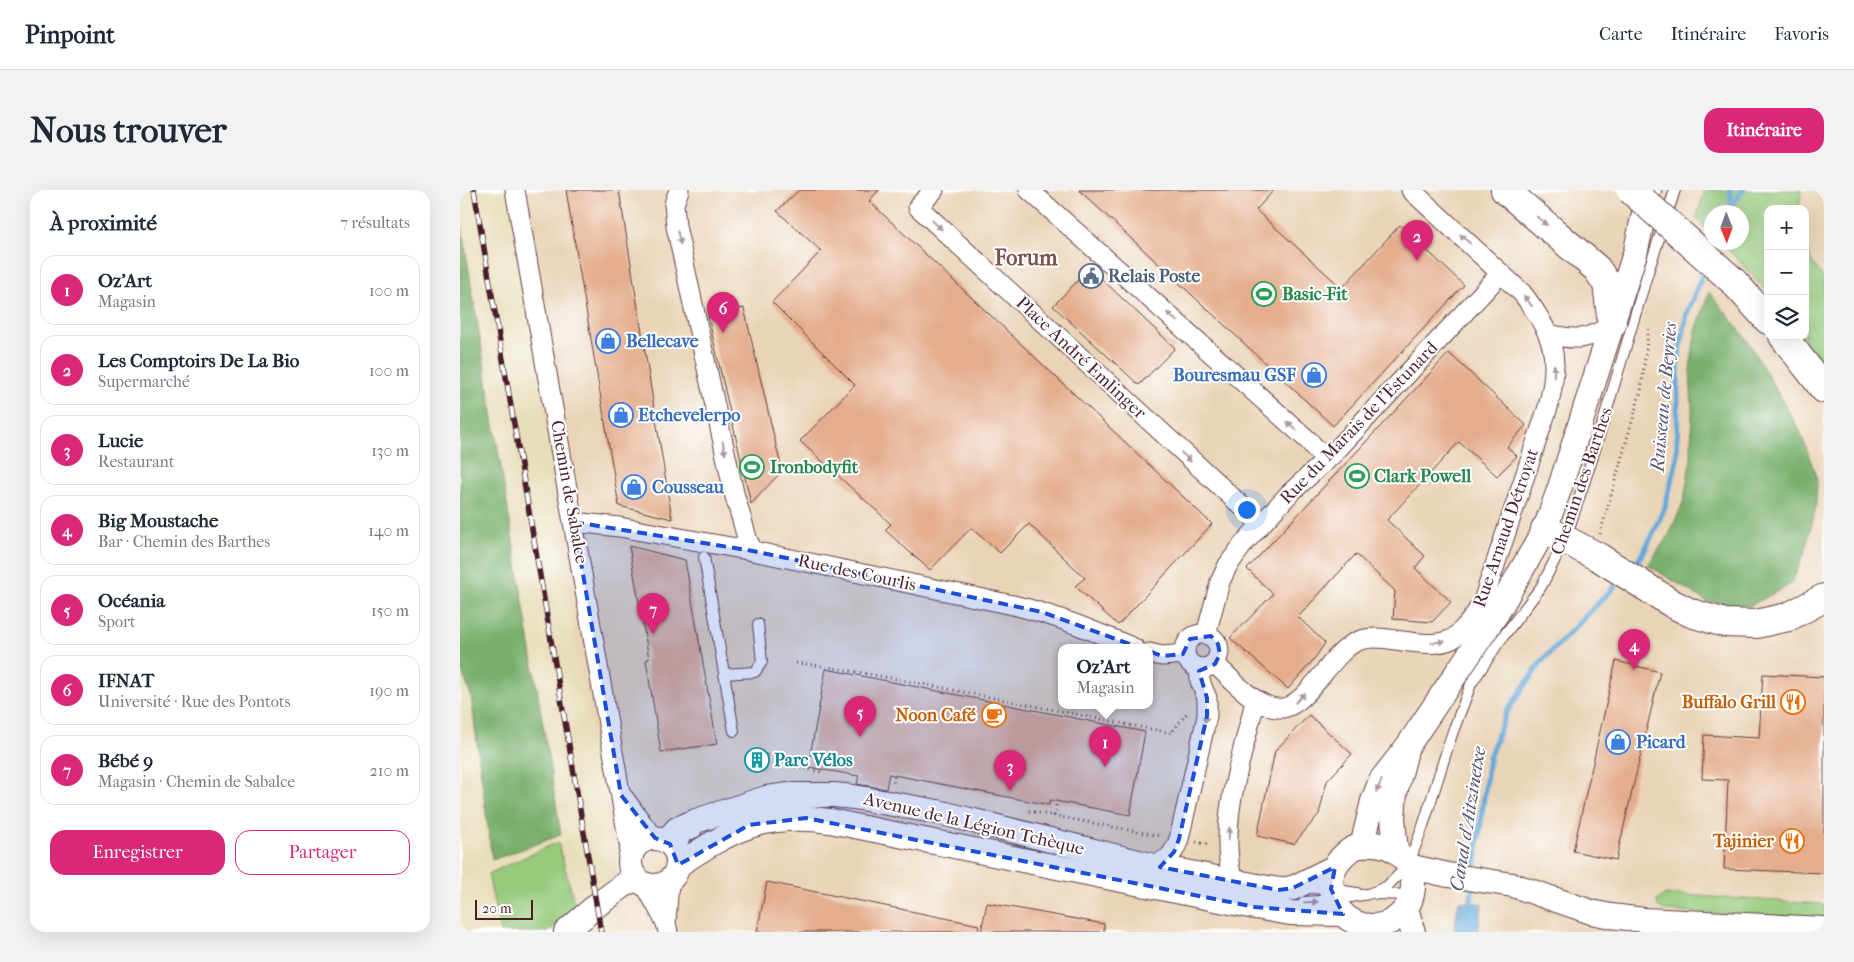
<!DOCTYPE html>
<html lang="fr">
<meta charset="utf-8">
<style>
body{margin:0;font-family:"IM FELL French Canon",serif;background:#f2f2f3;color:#1f2937}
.controls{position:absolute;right:15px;top:15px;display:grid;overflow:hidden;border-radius:10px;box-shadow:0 5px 20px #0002}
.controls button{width:45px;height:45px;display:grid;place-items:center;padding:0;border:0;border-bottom:1px solid #e0e1e3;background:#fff;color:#1f2937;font:25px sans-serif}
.compass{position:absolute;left:1244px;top:15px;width:45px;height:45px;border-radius:50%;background:#fff;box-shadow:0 5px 20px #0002;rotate:179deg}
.scale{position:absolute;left:15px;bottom:12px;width:58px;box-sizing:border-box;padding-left:5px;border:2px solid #4a1f2b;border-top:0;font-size:14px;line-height:18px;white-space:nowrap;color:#4a1f2b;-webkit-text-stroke:4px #fff;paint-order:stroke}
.you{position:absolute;left:786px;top:319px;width:18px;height:18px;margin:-12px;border:4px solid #fff;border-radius:50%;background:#1a73e8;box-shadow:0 0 0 8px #1a73e833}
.badge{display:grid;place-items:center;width:32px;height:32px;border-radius:50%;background:#db2777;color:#fff;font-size:16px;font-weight:700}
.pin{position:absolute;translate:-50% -41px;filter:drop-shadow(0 1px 2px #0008)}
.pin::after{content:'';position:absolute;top:26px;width:18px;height:15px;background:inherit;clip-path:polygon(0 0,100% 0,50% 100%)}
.popup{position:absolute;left:598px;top:454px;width:95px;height:65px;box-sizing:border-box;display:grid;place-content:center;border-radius:10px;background:#fff;filter:drop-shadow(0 1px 4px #0005);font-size:16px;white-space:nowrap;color:#747a83}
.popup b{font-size:19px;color:#1f2937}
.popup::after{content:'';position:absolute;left:50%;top:100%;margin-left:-10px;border:10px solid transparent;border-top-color:#fff}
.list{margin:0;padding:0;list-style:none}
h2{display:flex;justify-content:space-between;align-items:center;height:65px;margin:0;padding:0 20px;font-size:21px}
h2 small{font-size:16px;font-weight:400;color:#747a83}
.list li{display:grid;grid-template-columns:32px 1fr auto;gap:15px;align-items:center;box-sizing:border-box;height:70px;margin:0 10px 10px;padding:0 10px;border:1px solid #e0e1e3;border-radius:15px}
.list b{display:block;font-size:19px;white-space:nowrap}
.list p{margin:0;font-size:16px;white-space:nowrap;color:#747a83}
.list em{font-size:16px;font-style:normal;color:#747a83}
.actions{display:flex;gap:10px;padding:15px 20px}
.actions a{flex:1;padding:11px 0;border:1px solid #db2777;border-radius:15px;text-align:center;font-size:18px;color:#db2777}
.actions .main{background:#db2777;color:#fff}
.icon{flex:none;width:28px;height:28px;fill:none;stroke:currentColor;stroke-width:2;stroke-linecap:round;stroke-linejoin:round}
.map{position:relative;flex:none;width:1364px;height:742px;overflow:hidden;border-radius:15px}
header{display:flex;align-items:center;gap:30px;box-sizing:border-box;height:70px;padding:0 25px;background:#fff;border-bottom:1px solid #e0e1e3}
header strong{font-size:24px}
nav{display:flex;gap:28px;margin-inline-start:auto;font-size:18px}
.intro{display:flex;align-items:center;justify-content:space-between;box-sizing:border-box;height:120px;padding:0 30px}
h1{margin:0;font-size:35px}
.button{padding:12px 22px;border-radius:15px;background:#db2777;color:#fff;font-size:18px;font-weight:700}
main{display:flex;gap:30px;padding:0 30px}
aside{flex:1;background:#fff;border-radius:15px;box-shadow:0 5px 20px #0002}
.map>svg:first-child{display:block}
</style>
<header>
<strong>Pinpoint</strong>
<nav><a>Carte</a><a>Itinéraire</a><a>Favoris</a></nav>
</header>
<div class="intro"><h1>Nous trouver</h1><a class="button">Itinéraire</a></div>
<main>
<aside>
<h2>À proximité<small>7 résultats</small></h2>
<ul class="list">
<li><span class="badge">1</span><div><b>Oz'Art</b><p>Magasin</p></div><em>100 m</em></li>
<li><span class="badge">2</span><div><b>Les Comptoirs De La Bio</b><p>Supermarché</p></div><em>100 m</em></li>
<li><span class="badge">3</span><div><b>Lucie</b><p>Restaurant</p></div><em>130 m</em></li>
<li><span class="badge">4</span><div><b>Big Moustache</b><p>Bar · Chemin des Barthes</p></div><em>140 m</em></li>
<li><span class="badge">5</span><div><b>Océania</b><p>Sport</p></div><em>150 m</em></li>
<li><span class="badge">6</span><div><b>IFNAT</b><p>Université · Rue des Pontots</p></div><em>190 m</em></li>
<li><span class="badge">7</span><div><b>Bébé 9</b><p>Magasin · Chemin de Sabalce</p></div><em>210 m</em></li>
</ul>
<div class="actions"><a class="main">Enregistrer</a><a>Partager</a></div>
</aside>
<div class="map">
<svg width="1364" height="742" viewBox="0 0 1364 742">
<rect width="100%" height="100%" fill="#fff"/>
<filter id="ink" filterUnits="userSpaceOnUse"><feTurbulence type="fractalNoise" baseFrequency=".02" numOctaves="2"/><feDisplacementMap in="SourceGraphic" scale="10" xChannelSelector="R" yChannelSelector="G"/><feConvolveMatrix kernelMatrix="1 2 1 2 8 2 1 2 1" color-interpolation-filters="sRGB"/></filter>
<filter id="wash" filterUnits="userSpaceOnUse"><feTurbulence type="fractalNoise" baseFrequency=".0096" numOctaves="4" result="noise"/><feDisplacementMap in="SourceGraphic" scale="20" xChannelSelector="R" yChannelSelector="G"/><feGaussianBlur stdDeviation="1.12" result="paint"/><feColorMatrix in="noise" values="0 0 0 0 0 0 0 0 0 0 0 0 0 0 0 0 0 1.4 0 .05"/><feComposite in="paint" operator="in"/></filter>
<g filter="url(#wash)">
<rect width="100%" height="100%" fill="#e8deba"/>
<path fill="#e9d4b7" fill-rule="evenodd" d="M54 0H1364V742H156L144 606 116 460ZM1308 19H1345V146H1308ZM1252 22H1282V52H1252ZM601 458H689V516H601Z"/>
<g fill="#96cb7d" stroke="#707554">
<polygon points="1245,0 1341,0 1339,19 1308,19 1308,102 1262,53 1282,52 1282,22 1252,22 1251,43 1236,29"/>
<polygon points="1345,54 1353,74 1364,89 1364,177 1342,146 1345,146"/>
<polygon points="98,652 116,719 87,742 40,742 28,684"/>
<polygon points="1205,704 1364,714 1364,729 1206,721 1198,717 1197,711"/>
</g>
<g fill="#78af6c" stroke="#61674c">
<polygon points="0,26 101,645 32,670 11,506 0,476"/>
<polygon points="1249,102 1286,148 1340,241 1357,289 1356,317 1345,362 1331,394 1290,416 1246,411 1188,375 1210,343 1224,310 1231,267 1232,219 1230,179 1235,144"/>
</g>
<polygon fill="#64a8d9" stroke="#576482" points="999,711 1022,714 1018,742 994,742"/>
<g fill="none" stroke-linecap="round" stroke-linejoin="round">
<g stroke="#64a8d9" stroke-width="5.5">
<polyline points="1271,16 1283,0"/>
<polyline points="1268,22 1271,16 1270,0"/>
<polyline points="1251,63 1256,52"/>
<polyline points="1171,379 1185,360 1205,317 1217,268 1218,171 1227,123 1246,76"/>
<polyline points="1014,683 1029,568 1046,523 1081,472 1161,390"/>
<polyline points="1010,718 1013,695"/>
</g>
</g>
<g id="blocks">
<g fill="#e4ad8d">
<polygon points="106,0 159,0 212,329 159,316"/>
<polygon points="339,0 419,0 409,11 752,334 658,435 615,396 625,388 569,334 540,363 511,338 470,380 425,340 431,334 340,251 395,195 312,112 361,61 317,21"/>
<polygon points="619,0 814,0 796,20 882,98 940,35 1004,95 873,236"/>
<polygon points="630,78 715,158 679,195 593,116"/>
<polygon points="284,118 322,281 291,314 248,126"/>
<polygon points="989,163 1066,235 1047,257 1057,266 1037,286 999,252 927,330 965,366 955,378 991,412 972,432 933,429 935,401 896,364 838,427 865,453 855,468 828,499 770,448 813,404 787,379"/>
<polygon points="169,356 225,370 257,554 201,562 186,470 189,469"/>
<polygon points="1156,471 1200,482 1156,670 1113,661"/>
<polygon points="366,479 685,542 670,625 590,610 589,615 429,584 426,599 397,594 399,586 348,577"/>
<polygon points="1303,484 1364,487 1364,683 1264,679 1268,590 1242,589 1244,545 1299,548"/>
<polygon points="849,525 892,564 867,591 859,624 834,654 797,646 815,561"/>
<polygon points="290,561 308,565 305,579 287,575"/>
<polygon points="307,692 519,735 518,742 297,742"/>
<polygon points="527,713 644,734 644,742 521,742"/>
</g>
</g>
</g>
<g filter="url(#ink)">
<use href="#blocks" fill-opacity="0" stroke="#623c40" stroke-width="1"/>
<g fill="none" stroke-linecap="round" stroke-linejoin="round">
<defs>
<g id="service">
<polyline points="244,367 274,541"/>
<polyline points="264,484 295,482 302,472 298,434"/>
<polyline points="217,664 226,646 236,642"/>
<polyline points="846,698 871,699 897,703"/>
<polyline points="916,704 952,705"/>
<polyline points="844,712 874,710 908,704 926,697 948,676 963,636 992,544 1011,494 1039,452 1081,397 1105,350 1133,266 1188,82 1215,0"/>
</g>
<g id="minor">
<polyline points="55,0 171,665"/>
<polyline points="219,0 214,14 216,36 274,303 288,351 293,361"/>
<polyline points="474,0 458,17 801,334"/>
<polyline points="569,0 849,251 866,271"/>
<path d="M1089 144C1115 151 1130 150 1152 134"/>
<path d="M114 332 159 337 293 361 553 415C595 425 634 441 674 458"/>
<circle cx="742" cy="461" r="17"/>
<polyline points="746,444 760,392 768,375 785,352 830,303 872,265 1041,83"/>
<polyline points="689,463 702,466 725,464"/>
<path d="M755 474C771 489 799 521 823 518 849 514 872 461 898 451 908 447 918 448 928 449 948 451 974 458 992 449 997 446 1002 440 1006 436 1013 428 1018 421 1023 411L1088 217C1101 167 1094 144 1062 103L951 0"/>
<polyline points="164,608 183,634 195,648"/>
<path d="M694 676C709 668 713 666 719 649L747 526V508L740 491 739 478"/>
<path d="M773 692C757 633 782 569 795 511"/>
<polyline points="185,695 206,733"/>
<polyline points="208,742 206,733 209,691"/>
</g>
<g id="tertiary">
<circle cx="194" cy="672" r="24"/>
<polyline points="206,651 217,639 236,631 306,608 329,605 374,605 394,607 478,622 694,676 818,700 833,698 875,677"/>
<circle cx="912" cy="695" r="41"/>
<polyline points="902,656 913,611 921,590 947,557 1037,423 1085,339 1100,297 1176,60 1189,0"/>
<polyline points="936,662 933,628 935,603 945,565"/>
<path d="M218 675C272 639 304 622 370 631L795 717 830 723 883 724"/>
<polyline points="948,676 988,685 1053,695 1131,722 1151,726 1184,730 1364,739"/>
<polyline points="946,718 953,742"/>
<polyline points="106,742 137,715 175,687"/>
</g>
<g id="primary">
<polyline points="1045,0 1137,79 1147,94 1152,134"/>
<polyline points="1273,91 1308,130"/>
<polyline points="1323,146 1364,199"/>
<polyline points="1085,339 1140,368 1213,414 1231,423 1265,433 1296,434 1328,427 1364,408"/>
</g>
</defs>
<use href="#service" stroke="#623c40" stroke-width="12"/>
<use href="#minor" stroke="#623c40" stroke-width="21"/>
<use href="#tertiary" stroke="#623c40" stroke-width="26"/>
<use href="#primary" stroke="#623c40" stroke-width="30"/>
<g stroke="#623c40" stroke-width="3" stroke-dasharray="1 4" stroke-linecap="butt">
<polyline points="1140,344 1181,200 1189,136"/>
<polyline points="336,473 363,476 453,492 711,543 727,523"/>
<polyline points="330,576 361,582"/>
<polyline points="433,592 435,585"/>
<polyline points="569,621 701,646"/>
<polyline points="594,626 597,611"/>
<polyline points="736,652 750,655"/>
</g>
<use href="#service" stroke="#fff" stroke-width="10"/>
<use href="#minor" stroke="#fff" stroke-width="19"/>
<use href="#tertiary" stroke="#fff" stroke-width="24"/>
<use href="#primary" stroke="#fff" stroke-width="28"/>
<defs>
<polyline id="rail" points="14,0 141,742"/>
</defs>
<use href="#rail" stroke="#4a1f2b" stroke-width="5.5"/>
<use href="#rail" stroke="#fff" stroke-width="4" stroke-dasharray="11" stroke-linecap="butt"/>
<defs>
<polyline id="primary-bridge" points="1171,0 1273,91"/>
</defs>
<use href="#primary-bridge" stroke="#623c40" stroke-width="30" stroke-linecap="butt"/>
<use href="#primary-bridge" stroke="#fff" stroke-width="28"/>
</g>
<defs><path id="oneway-solid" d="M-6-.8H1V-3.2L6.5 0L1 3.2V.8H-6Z" transform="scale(1.25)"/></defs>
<g fill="#ae9aa0">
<use href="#oneway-solid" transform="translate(1082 31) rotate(40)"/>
<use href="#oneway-solid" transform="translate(477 35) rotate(43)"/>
<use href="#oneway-solid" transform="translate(219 48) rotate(77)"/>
<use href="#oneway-solid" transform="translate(1005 49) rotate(-138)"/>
<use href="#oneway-solid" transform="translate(1068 111) rotate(-128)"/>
<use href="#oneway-solid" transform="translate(712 127) rotate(-138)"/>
<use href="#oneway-solid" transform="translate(1094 181) rotate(-88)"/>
<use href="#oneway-solid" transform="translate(832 236) rotate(-138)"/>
<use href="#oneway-solid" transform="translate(264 258) rotate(78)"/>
<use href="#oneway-solid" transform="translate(726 267) rotate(43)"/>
<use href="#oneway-solid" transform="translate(978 452) rotate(-6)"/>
<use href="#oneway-solid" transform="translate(840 508) rotate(-45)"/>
<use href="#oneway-solid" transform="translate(746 526) rotate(97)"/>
<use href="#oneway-solid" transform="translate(919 596) rotate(114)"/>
<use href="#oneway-solid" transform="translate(769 644) rotate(-85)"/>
<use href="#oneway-solid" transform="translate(851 712) rotate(-2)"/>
</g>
</g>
<path fill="#1d4ed8" fill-opacity="0.2" stroke="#1d4ed8" stroke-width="4" stroke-dasharray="10 6" stroke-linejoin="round" d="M114 332 293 361 582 422 702 466 723 464 730 449 751 446 758 454 760 464 755 474 739 481 747 508V526L719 649 714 662 700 677 818 700 833 698 875 677 871 699 883 724 795 717 346 628 289 635 218 675 210 654 195 648 161 605Z"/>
<defs>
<symbol id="civic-ring" viewBox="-11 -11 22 22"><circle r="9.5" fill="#fff" stroke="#5c6f8a" stroke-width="1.5"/><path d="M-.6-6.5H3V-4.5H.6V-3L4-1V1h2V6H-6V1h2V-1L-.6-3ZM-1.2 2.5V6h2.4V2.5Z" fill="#5c6f8a"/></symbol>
<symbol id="stadium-ring" viewBox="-11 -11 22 22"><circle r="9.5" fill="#fff" stroke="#2e9e5b" stroke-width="1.5"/><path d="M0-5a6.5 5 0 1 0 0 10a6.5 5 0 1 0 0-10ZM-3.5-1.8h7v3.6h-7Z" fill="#2e9e5b"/></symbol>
<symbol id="shop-ring" viewBox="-11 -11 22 22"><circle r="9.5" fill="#fff" stroke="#3f7fe0" stroke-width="1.5"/><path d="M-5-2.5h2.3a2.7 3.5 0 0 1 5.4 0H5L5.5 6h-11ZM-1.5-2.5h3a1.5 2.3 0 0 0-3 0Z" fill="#3f7fe0"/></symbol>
<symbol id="restaurant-ring" viewBox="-11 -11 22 22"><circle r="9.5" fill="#fff" stroke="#e8710a" stroke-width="1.5"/><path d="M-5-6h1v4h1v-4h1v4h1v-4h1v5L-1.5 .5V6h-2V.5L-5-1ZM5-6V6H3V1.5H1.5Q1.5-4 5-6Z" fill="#e8710a"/></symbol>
<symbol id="cafe-ring" viewBox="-11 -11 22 22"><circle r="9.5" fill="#fff" stroke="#e8710a" stroke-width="1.5"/><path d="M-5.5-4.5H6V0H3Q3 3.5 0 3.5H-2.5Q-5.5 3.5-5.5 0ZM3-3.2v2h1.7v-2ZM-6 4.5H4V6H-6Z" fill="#e8710a"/></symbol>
<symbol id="building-ring" viewBox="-11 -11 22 22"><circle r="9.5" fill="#fff" stroke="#0f9aa8" stroke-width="1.5"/><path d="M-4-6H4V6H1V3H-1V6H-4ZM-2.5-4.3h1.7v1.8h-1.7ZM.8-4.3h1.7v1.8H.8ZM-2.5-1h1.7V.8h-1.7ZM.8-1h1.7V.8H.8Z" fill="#0f9aa8"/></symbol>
</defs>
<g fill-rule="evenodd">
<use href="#civic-ring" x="617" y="72" width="28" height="28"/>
<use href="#stadium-ring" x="790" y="90" width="28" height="28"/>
<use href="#shop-ring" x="134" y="137" width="28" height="28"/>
<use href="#shop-ring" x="840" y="171" width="28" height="28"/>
<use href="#shop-ring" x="147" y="211" width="28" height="28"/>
<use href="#stadium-ring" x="278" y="263" width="28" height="28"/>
<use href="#stadium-ring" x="883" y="272" width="28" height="28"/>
<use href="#shop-ring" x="160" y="283" width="28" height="28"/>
<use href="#restaurant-ring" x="1319" y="498" width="28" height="28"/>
<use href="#cafe-ring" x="520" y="511" width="28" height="28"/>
<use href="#shop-ring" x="1144" y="538" width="28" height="28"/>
<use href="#building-ring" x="283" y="556" width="28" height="28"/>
<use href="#restaurant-ring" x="1318" y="637" width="28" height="28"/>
</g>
<g text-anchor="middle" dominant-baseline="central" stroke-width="4" stroke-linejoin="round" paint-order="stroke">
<g font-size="18" font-weight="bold" fill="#4e5e75" stroke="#fff" text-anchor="start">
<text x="648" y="86">Relais Poste</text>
</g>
<g font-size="18" font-weight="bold" fill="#27864d" stroke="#fff" text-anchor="start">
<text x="822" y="104">Basic-Fit</text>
<text x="310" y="277">Ironbodyfit</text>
<text x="914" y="286">Clark Powell</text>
</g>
<g font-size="18" font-weight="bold" fill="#366cbe" stroke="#fff" text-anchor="start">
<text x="166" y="151">Bellecave</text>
<text x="836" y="185" text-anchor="end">Bouresmau GSF</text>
<text x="178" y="225">Etchevelerpo</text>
<text x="192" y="297">Cousseau</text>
<text x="1176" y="552">Picard</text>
</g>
<g font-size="18" fill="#4a1f2b" stroke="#fff">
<text transform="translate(621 168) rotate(43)">Place André Emlinger</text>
<text transform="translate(899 233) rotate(-46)">Rue du Marais de l'Estunard</text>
<text transform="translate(1122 291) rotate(-71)">Chemin des Barthes</text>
<text transform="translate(109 302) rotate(80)">Chemin de Sabalce</text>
<text transform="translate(1046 338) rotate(-71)">Rue Arnaud Détroyat</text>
<text transform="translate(397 383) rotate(12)">Rue des Courlis</text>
<text transform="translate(514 634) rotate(13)">Avenue de la Légion Tchèque</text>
</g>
<g font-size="18" font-weight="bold" fill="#c56008" stroke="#fff" text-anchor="end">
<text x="1316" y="512">Buffalo Grill</text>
<text x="516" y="525">Noon Café</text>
<text x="1314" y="651">Tajinier</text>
</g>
<g font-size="18" font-weight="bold" fill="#0d838f" stroke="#fff" text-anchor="start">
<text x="314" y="570">Parc Vélos</text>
</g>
<g font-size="19" font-style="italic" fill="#545671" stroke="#fff">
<text transform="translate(1204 207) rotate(-85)">Ruisseau de Beyries</text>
<text transform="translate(1008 629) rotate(-81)">Canal d'Aitzinetxe</text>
</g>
<g font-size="22" font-weight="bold" fill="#80514d" stroke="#fff">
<text x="566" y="68">Forum</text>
</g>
</g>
</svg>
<div class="controls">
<button>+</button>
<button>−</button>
<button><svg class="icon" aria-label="layers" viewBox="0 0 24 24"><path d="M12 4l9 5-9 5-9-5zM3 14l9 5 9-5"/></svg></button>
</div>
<svg class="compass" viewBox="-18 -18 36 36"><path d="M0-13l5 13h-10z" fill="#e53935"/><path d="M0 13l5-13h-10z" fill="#747a83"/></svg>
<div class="scale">20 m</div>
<div class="you"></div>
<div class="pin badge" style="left:645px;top:577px">1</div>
<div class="popup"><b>Oz'Art</b>Magasin</div>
<div class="pin badge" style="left:957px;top:71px">2</div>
<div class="pin badge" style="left:550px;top:601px">3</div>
<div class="pin badge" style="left:1174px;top:480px">4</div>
<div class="pin badge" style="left:400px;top:547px">5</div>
<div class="pin badge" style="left:263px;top:143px">6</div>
<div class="pin badge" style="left:193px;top:444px">7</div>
</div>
</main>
